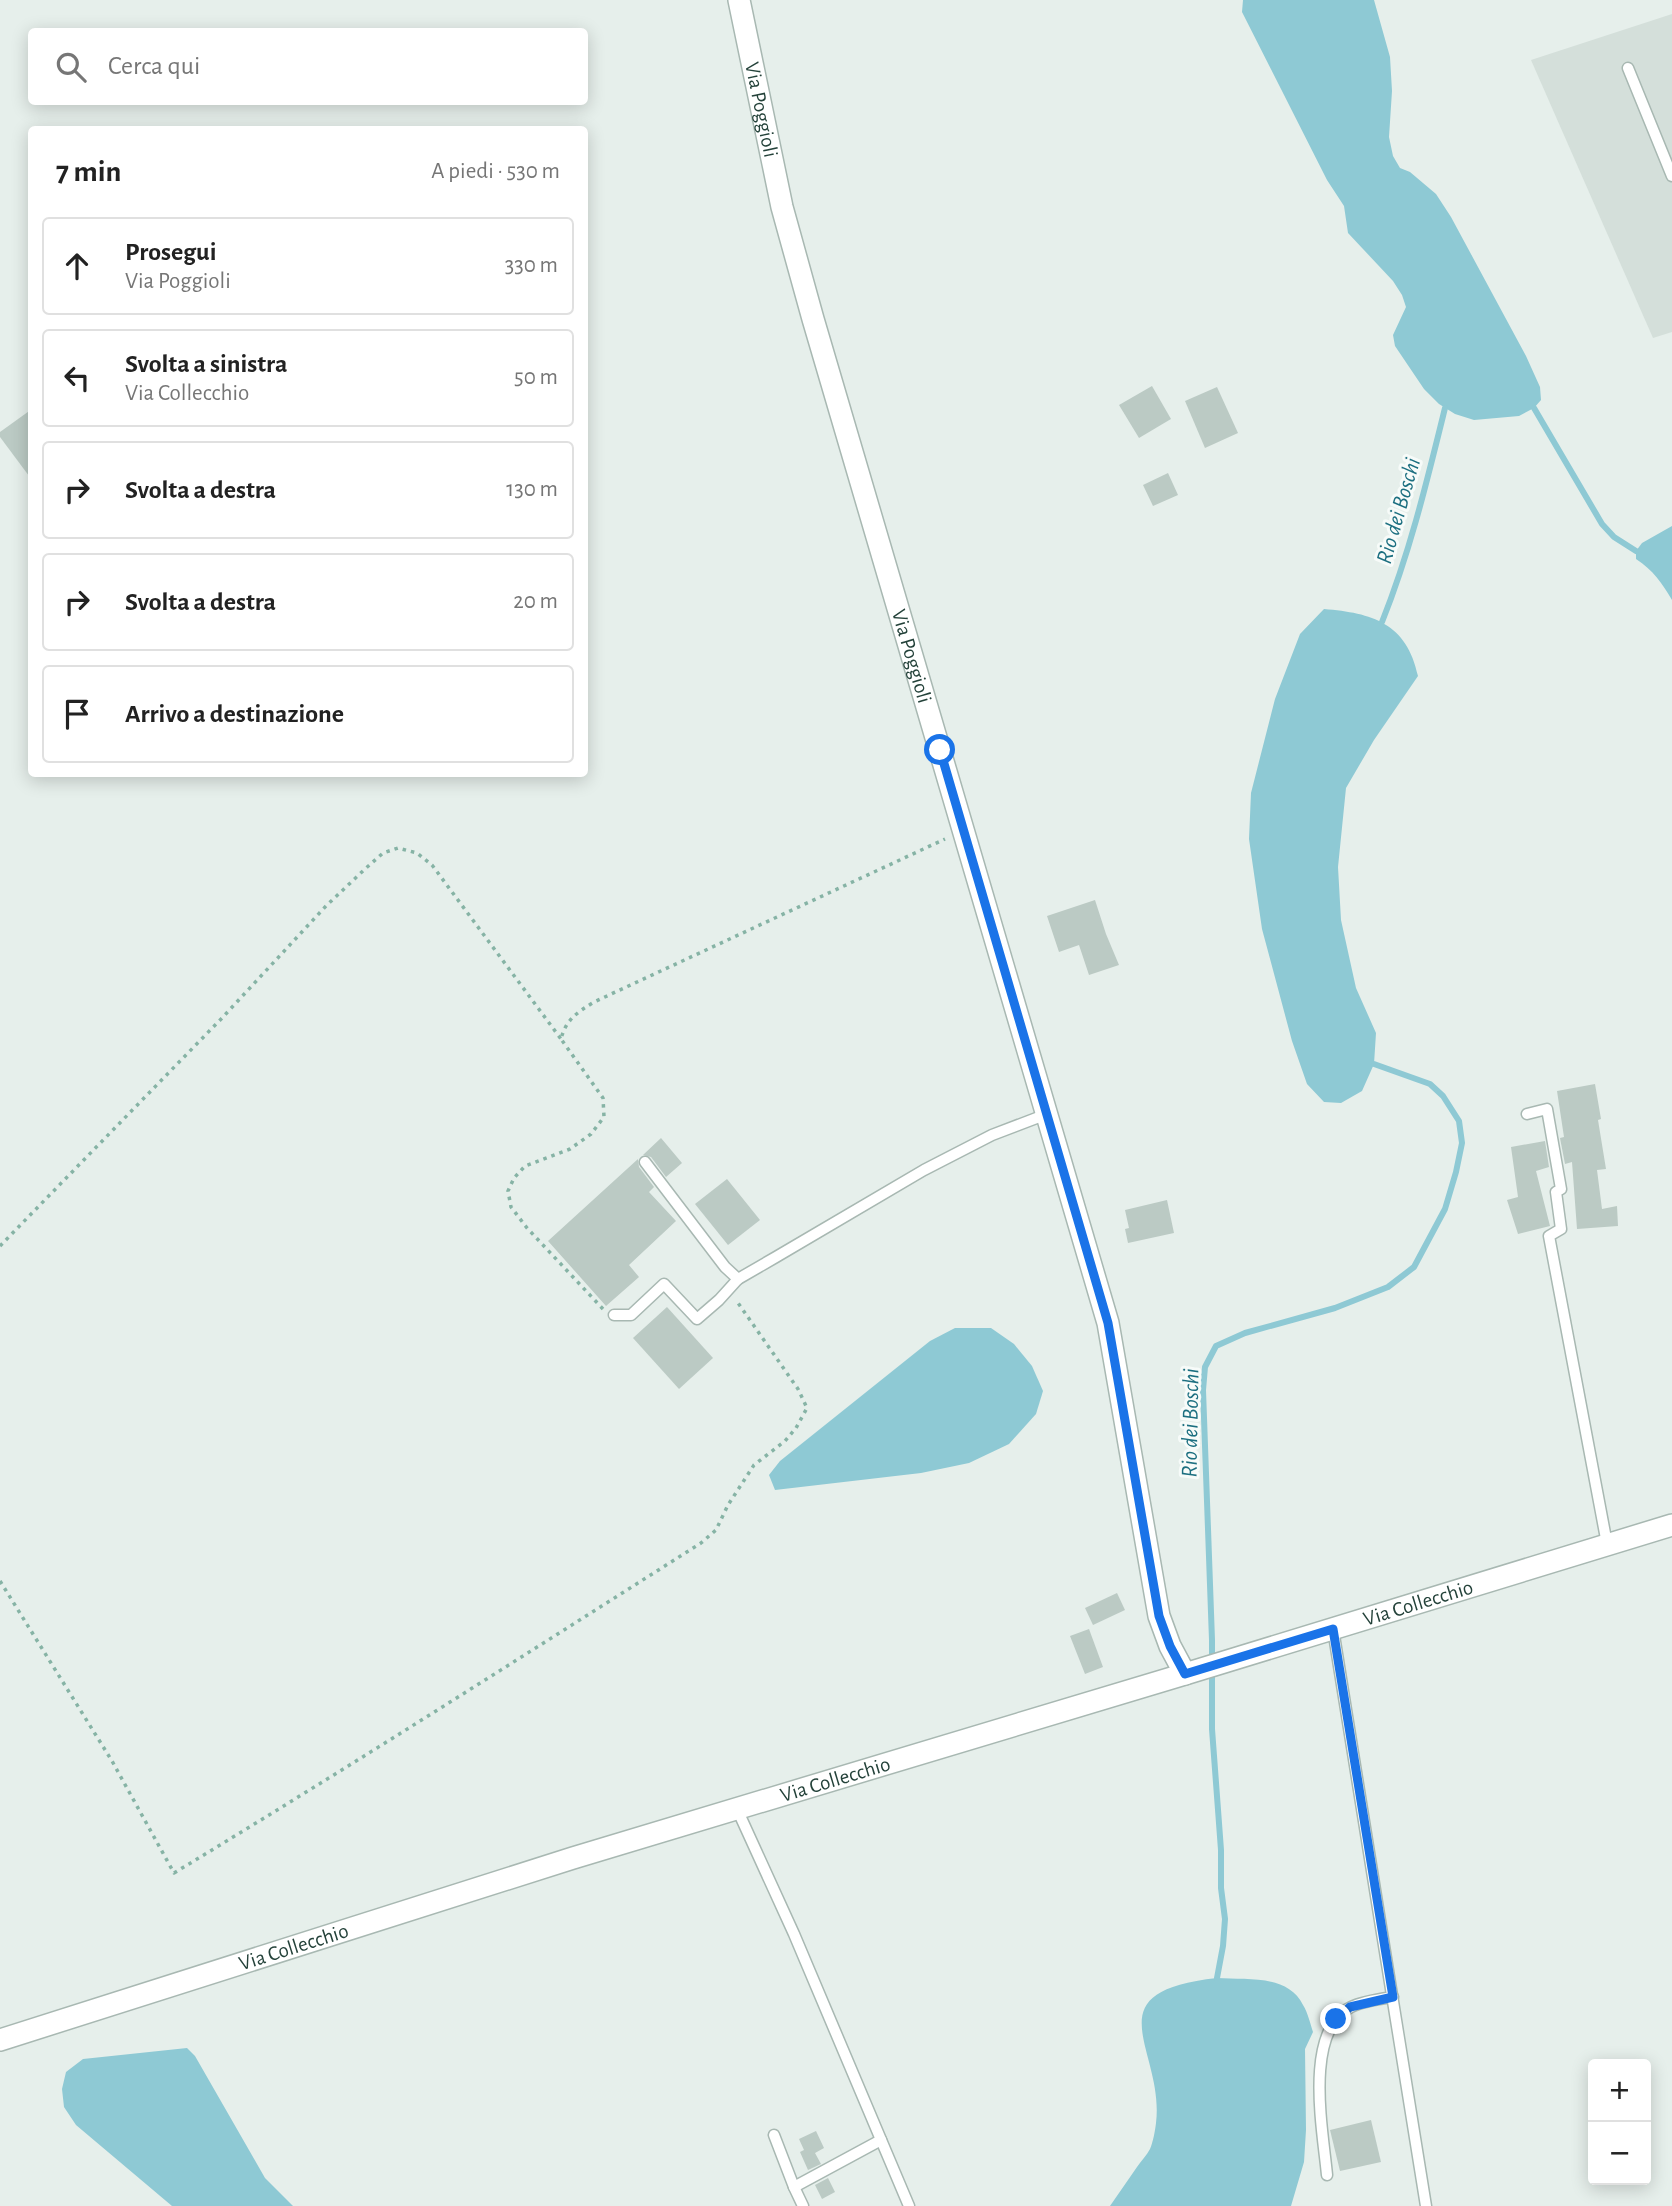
<!DOCTYPE html>
<html lang="it">
<meta charset="utf-8">
<style>
body{margin:0;font-family:"Alegreya Sans",sans-serif;background:#f2f2f2;color:#222}
.controls{position:absolute;right:21px;bottom:21px;display:grid;overflow:hidden;border-radius:7px;box-shadow:0 4px 18px #0003}
.controls button{width:63px;height:63px;display:grid;place-items:center;padding:0;border:0;border-bottom:2px solid #e0e0e0;background:#fff;color:#222;font:35px sans-serif}
.stop{position:absolute;width:21px;height:21px;margin:-16px;border:5px solid #1a73e8;border-radius:50%;background:#fff}
.stop.end{background:#1a73e8;border-color:#fff;box-shadow:0 2px 7px #0008}
.list{margin:0;padding:0;list-style:none}
h2{display:flex;justify-content:space-between;align-items:center;height:91px;margin:0;padding:0 28px;font-size:30px}
h2 small{font-size:23px;font-weight:400;color:#767676}
.list li{display:grid;grid-template-columns:46px 1fr auto;gap:21px;align-items:center;box-sizing:border-box;height:98px;margin:0 14px 14px;padding:0 14px;border:2px solid #e0e0e0;border-radius:7px}
.list b{display:block;font-size:26px;white-space:nowrap}
.list p{margin:0;font-size:23px;white-space:nowrap;color:#767676}
.list em{font-size:23px;font-style:normal;color:#767676}
.icon{flex:none;width:38px;height:38px;fill:none;stroke:currentColor;stroke-width:2;stroke-linecap:round;stroke-linejoin:round}
.map{position:relative;flex:none;width:1672px;height:2206px;overflow:hidden}
.search{position:absolute;background:#fff;box-shadow:0 4px 18px #0003;left:28px;top:28px;width:560px;height:77px;display:flex;align-items:center;gap:18px;box-sizing:border-box;padding:0 24px;border-radius:7px;color:#767676;font-size:26px}
.panel{position:absolute;background:#fff;box-shadow:0 4px 18px #0003;left:28px;top:126px;width:560px;height:651px;border-radius:7px}
.map>svg:first-child{display:block}
</style>
<div class="map">
<svg width="1672" height="2206" viewBox="0 0 1672 2206">
<rect width="100%" height="100%" fill="#e6efeb"/>
<polygon fill="#d4dfda" points="1672,14 1672,332 1653,338 1531,60"/>
<g fill="#8ec9d4">
<polygon points="1243,0 1374,0 1390,57 1392,91 1389,137 1393,156 1400,168 1410,172 1436,194 1451,217 1526,356 1540,387 1541,400 1534,408 1519,416 1474,420 1455,414 1439,404 1424,389 1395,346 1393,335 1406,307 1402,295 1393,281 1348,233 1344,206 1327,180 1242,12"/>
<path d="M1672 526V600C1662 583 1653 570 1636 559V551L1642 543Z"/>
<path d="M1324 609C1372 613 1407 623 1418 676L1374 740 1346 788 1338 867 1341 920 1356 988 1376 1033 1374 1064 1362 1091 1341 1103 1324 1102 1307 1084 1292 1041 1262 929 1249 839 1251 793 1275 699 1300 634Z"/>
<polygon points="955,1328 991,1328 1014,1344 1032,1366 1043,1391 1036,1414 1009,1444 969,1463 921,1473 775,1490 769,1475 780,1461 930,1341"/>
<path d="M1217 1978C1246 1980 1288 1974 1303 2005 1308 2013 1310 2023 1313 2032L1305 2049 1306 2130 1304 2162 1291 2206H1110C1119 2193 1128 2180 1137 2167 1141 2161 1147 2155 1150 2149 1153 2142 1155 2131 1156 2123 1165 2049 1089 1992 1217 1978Z"/>
<polygon points="187,2048 195,2056 265,2178 293,2206 172,2206 76,2125 64,2107 62,2089 66,2072 83,2059"/>
</g>
<g fill="none" stroke-linecap="round" stroke-linejoin="round">
<g stroke="#8ec9d4" stroke-width="6">
<polyline points="1534,408 1602,524 1614,537 1636,551"/>
<path d="M1382 622C1410 552 1427 481 1445 408"/>
<polyline points="1217,1978 1223,1946 1225,1919 1221,1888 1221,1850 1212,1729 1212,1640 1203,1390 1205,1367 1216,1346 1245,1333 1335,1308 1388,1287 1414,1267 1445,1209 1456,1172 1462,1143 1459,1121 1443,1096 1430,1084 1374,1064"/>
</g>
</g>
<g fill="#bbcac4">
<polygon points="1152,386 1171,419 1139,438 1119,405"/>
<polygon points="1217,387 1238,433 1205,448 1185,401"/>
<polygon points="32,409 32,480 0,437 0,432"/>
<polygon points="1168,473 1178,495 1153,506 1143,485"/>
<polygon points="1095,900 1106,934 1119,965 1089,975 1079,945 1059,952 1047,916"/>
<polygon points="1595,1084 1601,1119 1598,1120 1606,1169 1597,1170 1602,1209 1617,1206 1618,1226 1577,1229 1572,1162 1565,1164 1560,1138 1564,1137 1557,1091"/>
<polygon points="661,1138 682,1163 666,1177 651,1157 643,1155"/>
<polygon points="1545,1141 1549,1167 1536,1171 1550,1226 1518,1234 1507,1200 1518,1197 1511,1147"/>
<polygon points="638,1159 639,1167 654,1187 649,1192 676,1221 629,1265 639,1277 606,1306 548,1241"/>
<polygon points="727,1179 760,1220 728,1245 695,1204"/>
<polygon points="1167,1200 1174,1233 1128,1243 1125,1229 1129,1228 1125,1210"/>
<polygon points="667,1307 713,1358 679,1389 633,1338"/>
<polygon points="1117,1593 1125,1610 1093,1625 1085,1608"/>
<polygon points="1089,1629 1103,1667 1085,1674 1070,1636"/>
<polygon points="1371,2120 1381,2162 1340,2171 1330,2130"/>
<polygon points="816,2131 824,2148 815,2153 821,2164 808,2170 800,2152 804,2150 799,2139"/>
<polygon points="828,2178 835,2192 822,2199 815,2185"/>
</g>
<g fill="none" stroke-linecap="round" stroke-linejoin="round">
<defs>
<g id="lane">
<polyline points="1628,68 1672,176"/>
<polyline points="1527,1114 1547,1109 1561,1189 1556,1192 1561,1229 1549,1236 1607,1544"/>
<polyline points="645,1162 725,1267 738,1279"/>
<polyline points="614,1315 631,1315 664,1284 697,1319 719,1300 738,1279 776,1257 924,1170 992,1135 1047,1114"/>
<polyline points="1333,1629 1426,2206"/>
<polyline points="737,1809 794,1934 909,2206"/>
<polyline points="774,2135 794,2187"/>
<path d="M1327 2175C1323 2131 1303 2031 1351 2007 1363 2001 1379 1999 1393 1997"/>
<polyline points="803,2206 794,2187 881,2140"/>
</g>
<g id="street">
<path id="s1" d="M739 0 782 207 813 319 1108 1323 1159 1616 1170 1646 1185 1674"/>
<path id="s2" d="M0 2040 573 1858 1185 1674 1672 1525"/>
</g>
</defs>
<use href="#lane" stroke="#a8b8b2" stroke-width="13"/>
<use href="#street" stroke="#a8b8b2" stroke-width="24"/>
<g stroke="#86b3a5" stroke-width="3.5" stroke-dasharray="3.5 5" stroke-linecap="butt">
<polyline points="0,1246 222,1018 326,906 365,869 383,853 398,848 417,853 432,865 561,1039"/>
<path d="M603 1309 527 1228 511 1207 508 1191 514 1178 525 1166 570 1149 591 1134 604 1117 603 1098 561 1039C566 1019 578 1012 594 1002L945 839"/>
<path d="M0 1581 112 1761 174 1873C351 1766 526 1654 701 1543L716 1530 728 1505 754 1465 785 1441 796 1428 807 1408 798 1389 736 1300"/>
</g>
<use href="#lane" stroke="#fff" stroke-width="10"/>
<use href="#street" stroke="#fff" stroke-width="21"/>
</g>
<g fill="none" stroke-linecap="round" stroke-linejoin="round">
<polyline stroke="#1a73e8" stroke-width="9" points="940,750 1108,1323 1159,1616 1170,1646 1185,1674 1333,1629 1393,1997 1350,2007 1336,2019"/>
</g>
<g text-anchor="middle" dominant-baseline="central" stroke-width="6" stroke-linejoin="round" paint-order="stroke">
<g font-size="21" fill="#24423a" stroke="#f7fbf9">
<text stroke="none"><textPath href="#s1" startOffset="112">Via Poggioli</textPath></text>
<text stroke="none"><textPath href="#s1" startOffset="679">Via Poggioli</textPath></text>
<text stroke="none"><textPath href="#s2" startOffset="1484">Via Collecchio</textPath></text>
<text stroke="none"><textPath href="#s2" startOffset="875">Via Collecchio</textPath></text>
<text stroke="none"><textPath href="#s2" startOffset="308">Via Collecchio</textPath></text>
</g>
<g font-size="23" font-style="italic" fill="#1c6f80" stroke="#f7fbf9">
<text transform="translate(1399 511) rotate(-74)">Rio dei Boschi</text>
<text transform="translate(1191 1423) rotate(-89)">Rio dei Boschi</text>
</g>
</g>
</svg>
<div class="controls">
<button>+</button>
<button>−</button>
</div>
<div class="stop" style="left:940px;top:750px"></div>
<div class="stop end" style="left:1336px;top:2019px"></div>
<div class="search"><svg class="icon" aria-label="search" viewBox="0 0 24 24"><circle cx="10" cy="10" r="6"/><path d="M15 15l6 6"/></svg>Cerca qui</div>
<section class="panel">
<h2>7 min<small>A piedi · 530 m</small></h2>
<ul class="list">
<li><svg class="icon" aria-label="ahead" viewBox="0 0 24 24"><path d="M12 20V5M6 11l6-6 6 6"/></svg><div><b>Prosegui</b><p>Via Poggioli</p></div><em>330 m</em></li>
<li><svg class="icon" aria-label="left" viewBox="0 0 24 24"><path d="M17 20v-9H6M10 6l-5 5 5 5"/></svg><div><b>Svolta a sinistra</b><p>Via Collecchio</p></div><em>50 m</em></li>
<li><svg class="icon" aria-label="right" viewBox="0 0 24 24"><path d="M7 20v-9h11M14 6l5 5-5 5"/></svg><div><b>Svolta a destra</b></div><em>130 m</em></li>
<li><svg class="icon" aria-label="right" viewBox="0 0 24 24"><path d="M7 20v-9h11M14 6l5 5-5 5"/></svg><div><b>Svolta a destra</b></div><em>20 m</em></li>
<li><svg class="icon" aria-label="arrive" viewBox="0 0 24 24"><path d="M6 21V4h12l-3 4 3 4H6"/></svg><div><b>Arrivo a destinazione</b></div></li>
</ul>
</section>
</div>
